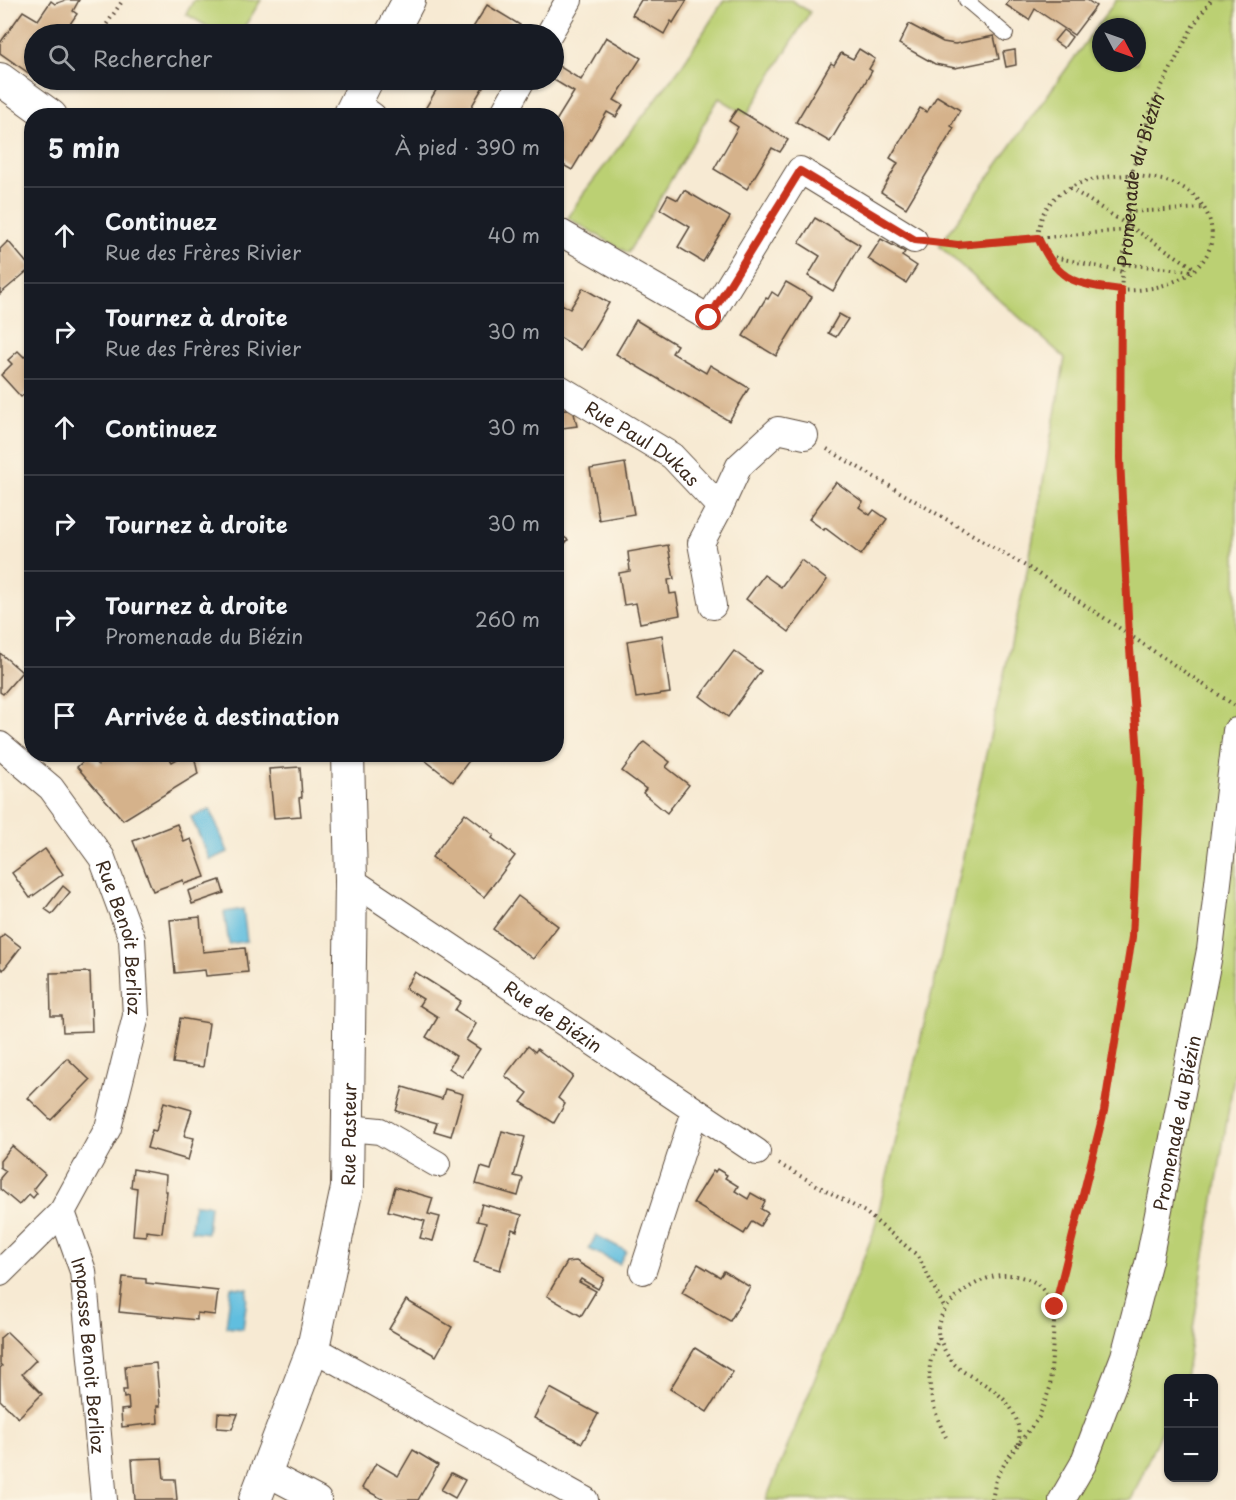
<!DOCTYPE html>
<html lang="fr">
<meta charset="utf-8">
<style>
body{margin:0;font-family:"Playpen Sans",sans-serif;background:#20242c;color:#f1f3f6}
.controls{position:absolute;right:18px;bottom:18px;display:grid;overflow:hidden;border-radius:12px;box-shadow:0 2px 4px #0004}
.controls button{width:54px;height:54px;display:grid;place-items:center;padding:0;border:0;border-bottom:2px solid #363941;background:#171b24;color:#f1f3f6;font:30px sans-serif}
.compass{position:absolute;left:1092px;top:18px;width:54px;height:54px;border-radius:50%;background:#171b24;box-shadow:0 2px 4px #0004;rotate:131deg}
.stop{position:absolute;width:18px;height:18px;margin:-14px;border:4px solid #c8321e;border-radius:50%;background:#fff}
.stop.end{background:#c8321e;border-color:#fff;box-shadow:0 2px 6px #0008}
.list{margin:0;padding:0;list-style:none}
h2{display:flex;justify-content:space-between;align-items:center;height:78px;margin:0;padding:0 24px;font-size:26px}
h2 small{font-size:20px;font-weight:400;color:#9ea1a6}
.list li{display:grid;grid-template-columns:39px 1fr auto;gap:18px;align-items:center;box-sizing:border-box;height:96px;padding:0 24px;border-top:2px solid #363941}
.list b{display:block;font-size:22px;white-space:nowrap}
.list p{margin:0;font-size:20px;white-space:nowrap;color:#9ea1a6}
.list em{font-size:20px;font-style:normal;color:#9ea1a6}
.icon{flex:none;width:33px;height:33px;fill:none;stroke:currentColor;stroke-width:2;stroke-linecap:round;stroke-linejoin:round}
.map{position:relative;flex:none;width:1236px;height:1500px;overflow:hidden}
.search{position:absolute;background:#171b24;box-shadow:0 2px 4px #0004;left:24px;top:24px;width:540px;height:66px;display:flex;align-items:center;gap:15px;box-sizing:border-box;padding:0 21px;border-radius:33px;color:#9ea1a6;font-size:22px}
.panel{position:absolute;background:#171b24;box-shadow:0 2px 4px #0004;left:24px;top:108px;width:540px;height:654px;border-radius:24px}
.map>svg:first-child{display:block}
</style>
<div class="map">
<svg width="1236" height="1500" viewBox="0 0 1236 1500">
<rect width="100%" height="100%" fill="#fcf5e5"/>
<filter id="ink" filterUnits="userSpaceOnUse"><feTurbulence type="fractalNoise" baseFrequency=".0167" numOctaves="2"/><feDisplacementMap in="SourceGraphic" scale="12" xChannelSelector="R" yChannelSelector="G"/><feConvolveMatrix kernelMatrix="1 2 1 2 8 2 1 2 1" color-interpolation-filters="sRGB"/></filter>
<filter id="wash" filterUnits="userSpaceOnUse"><feTurbulence type="fractalNoise" baseFrequency=".008" numOctaves="4" result="noise"/><feDisplacementMap in="SourceGraphic" scale="24" xChannelSelector="R" yChannelSelector="G"/><feGaussianBlur stdDeviation="1.35" result="paint"/><feColorMatrix in="noise" values="0 0 0 0 0 0 0 0 0 0 0 0 0 0 0 0 0 1.4 0 .05"/><feComposite in="paint" operator="in"/></filter>
<g filter="url(#wash)">
<rect width="100%" height="100%" fill="#f7ead3"/>
<g fill="#bbd073" stroke="#7b7d48" stroke-width="1.5" fill-rule="evenodd">
<polygon points="194,0 261,0 240,34 220,34 186,14"/>
<polygon points="724,0 791,0 810,12 747,115 719,98 628,253 568,218 583,194 683,64"/>
<path d="M1116 0H1236V1064L1185 1378H1168V1415L1131 1500H766L873 1234 939 963 1027 572 1065 358 939 246ZM1101 27H1137V63H1101Z"/>
</g>
<g fill="#61bedf" stroke="#4e747e" stroke-width="1.5">
<polygon points="210,809 228,852 210,860 191,817"/>
<polygon points="243,909 247,941 229,944 224,912"/>
<polygon points="194,1204 210,1205 207,1233 191,1231"/>
<polygon points="596,1235 626,1251 619,1264 589,1249"/>
<polygon points="231,1287 248,1289 243,1329 226,1327"/>
</g>
<g id="blocks">
<g fill="#d5b28b">
<polygon points="66,0 79,0 73,11 77,14 63,34 34,34 34,67 30,74 0,53 0,43 23,11 38,20 51,1 55,4"/>
<polygon points="641,0 687,0 673,23 671,21 664,34 632,15"/>
<polygon points="1010,0 1087,0 1096,6 1074,35 1035,9 1029,20 1006,5"/>
<polygon points="487,5 520,25 514,34 469,34"/>
<polygon points="909,24 943,42 955,44 994,36 999,59 955,68 935,64 899,44"/>
<polygon points="1063,30 1072,37 1064,48 1054,41"/>
<polygon points="606,37 641,58 614,100 623,105 616,117 607,112 572,170 556,161 556,121 574,92 554,80 554,63 581,80"/>
<polygon points="859,49 875,59 869,69 872,71 830,142 796,122 831,63 834,65 841,53 853,59"/>
<polygon points="1015,50 1016,65 1006,67 1003,52"/>
<polygon points="442,80 487,80 466,116 436,116 425,109"/>
<polygon points="937,96 960,110 951,126 954,128 906,208 881,192 898,163 890,158 920,108 927,112"/>
<polygon points="737,109 788,140 780,152 772,148 747,189 714,169 738,127 729,121"/>
<polygon points="684,190 730,217 703,262 678,247 690,227 660,209 668,195 678,200"/>
<polygon points="815,218 860,245 833,291 808,276 820,256 799,243"/>
<polygon points="881,239 905,252 902,256 917,266 906,283 868,259"/>
<polygon points="8,241 31,268 0,294 0,249"/>
<polygon points="786,282 812,297 776,356 743,336 766,298 768,299 772,292 778,296"/>
<polygon points="583,288 609,303 581,350 556,335 556,301 570,309"/>
<polygon points="839,314 848,319 836,337 828,333"/>
<polygon points="636,320 677,345 672,353 706,373 710,365 749,388 729,421 616,354"/>
<polygon points="32,346 32,396 27,391 21,397 1,375 12,364 8,360 18,351 24,357 30,352 28,350"/>
<polygon points="573,409 577,426 562,428 559,411"/>
<polygon points="625,463 634,514 599,520 590,469"/>
<polygon points="836,482 863,502 859,507 870,515 874,510 887,519 861,555 825,528 824,530 809,519"/>
<polygon points="556,531 568,540 556,555"/>
<polygon points="668,545 674,579 668,580 670,594 676,593 680,615 640,623 636,603 624,605 619,573 630,571 628,552"/>
<polygon points="801,560 827,580 789,632 746,599 764,575 781,587"/>
<polygon points="662,635 670,693 636,698 627,641"/>
<polygon points="734,651 761,671 728,717 700,696"/>
<polygon points="0,653 22,672 3,694 0,692"/>
<polygon points="644,742 670,762 666,767 689,785 667,813 643,793 646,789 622,771"/>
<polygon points="108,754 113,758 117,754 167,754 172,762 186,754 195,760 198,774 123,820 77,767 89,756 98,765"/>
<polygon points="417,754 474,754 453,782"/>
<polygon points="300,767 302,797 299,798 301,816 274,818 269,769"/>
<polygon points="465,813 494,835 492,838 515,856 484,897 432,857"/>
<polygon points="177,824 184,842 191,839 205,877 184,884 183,880 153,891 133,841"/>
<polygon points="45,849 63,874 30,898 12,873"/>
<polygon points="220,880 224,893 192,904 188,891"/>
<polygon points="63,886 70,892 52,914 45,909"/>
<polygon points="518,896 558,926 533,959 493,929"/>
<polygon points="200,917 203,952 245,948 248,972 206,976 205,970 175,973 170,920"/>
<polygon points="4,934 21,947 3,970 0,967 0,939"/>
<polygon points="90,972 92,1031 63,1032 62,1016 51,1016 50,973"/>
<polygon points="415,972 461,1001 455,1010 476,1024 466,1040 480,1049 462,1077 449,1068 456,1056 426,1037 438,1017 419,1005 423,999 405,988"/>
<polygon points="180,1018 209,1023 203,1067 173,1063"/>
<polygon points="528,1046 535,1052 537,1049 573,1076 558,1098 565,1104 554,1123 521,1102 528,1093 505,1076"/>
<polygon points="67,1058 90,1080 51,1120 28,1098"/>
<polygon points="403,1087 442,1099 445,1089 463,1094 451,1136 434,1131 437,1123 396,1111"/>
<polygon points="164,1102 192,1110 184,1136 194,1138 188,1160 147,1148 152,1130 156,1131"/>
<polygon points="502,1131 525,1137 514,1176 523,1178 518,1196 476,1184 481,1167 491,1170"/>
<polygon points="12,1146 45,1174 33,1189 37,1193 33,1198 29,1194 19,1205 0,1189 0,1178 6,1171 0,1167 0,1161"/>
<polygon points="133,1169 166,1175 165,1191 167,1191 162,1233 146,1231 146,1236 133,1235 137,1188 131,1187"/>
<polygon points="717,1169 727,1175 725,1178 738,1186 735,1191 748,1199 751,1193 765,1201 761,1209 768,1213 760,1226 752,1221 744,1234 693,1203 713,1171 715,1172"/>
<polygon points="395,1187 433,1198 428,1214 440,1217 433,1241 420,1238 425,1221 388,1211"/>
<polygon points="482,1204 522,1215 517,1231 512,1229 500,1270 474,1262 486,1223 477,1221"/>
<polygon points="576,1261 604,1278 598,1289 581,1279 579,1282 596,1291 581,1316 547,1296 567,1262"/>
<polygon points="698,1264 720,1277 724,1271 750,1287 730,1321 682,1293"/>
<polygon points="123,1277 146,1279 146,1283 218,1291 215,1315 197,1313 197,1320 119,1312"/>
<polygon points="406,1300 452,1327 436,1356 389,1329"/>
<polygon points="7,1332 36,1360 22,1374 42,1394 18,1418 0,1400 0,1368 2,1366 0,1364 0,1338"/>
<polygon points="695,1348 733,1372 707,1412 670,1389"/>
<polygon points="156,1363 160,1406 157,1406 158,1423 122,1427 121,1410 129,1409 128,1397 124,1398 123,1390 127,1390 125,1366"/>
<polygon points="550,1388 598,1414 582,1443 534,1418"/>
<polygon points="218,1413 238,1414 232,1429 217,1428"/>
<polygon points="413,1450 438,1465 418,1500 384,1500 362,1488 376,1463 398,1476"/>
<polygon points="162,1458 164,1479 175,1479 177,1500 135,1500 132,1459"/>
<polygon points="451,1473 465,1480 455,1498 441,1490"/>
</g>
</g>
</g>
<g filter="url(#ink)">
<use href="#blocks" fill-opacity="0" stroke="#574739" stroke-width="1.5"/>
<g fill="none" stroke-linecap="round" stroke-linejoin="round">
<defs>
<polyline id="service" points="966,0 1006,34"/>
<g id="minor">
<polyline points="549,34 569,0"/>
<polyline points="355,103 373,116"/>
<polyline points="502,116 522,80"/>
<polyline points="556,230 709,318 800,170 914,240"/>
<path id="s2" d="M556 386 672 456 720 507 739 466 778 430 805 436"/>
<polyline points="713,606 701,543 720,507"/>
<path id="s3" d="M0 745 51 788 102 858 132 939 136 1016 108 1128 62 1212 0 1273"/>
<path id="s4" d="M351 880 757 1152"/>
<polyline points="348,1128 380,1131 437,1164"/>
<path id="s5" d="M62 1212 83 1271 104 1500"/>
<polyline points="643,1271 695,1111"/>
<polyline points="313,1348 585,1500"/>
<polyline points="265,1472 318,1500"/>
<path id="s6" d="M1062 1500 1083 1464 1124 1356 1149 1260 1210 950 1236 731"/>
</g>
<g id="tertiary">
<polyline points="391,34 409,0"/>
<polyline points="0,79 51,116"/>
<polyline points="349,116 367,80"/>
<path id="s7" d="M255 1500 313 1348 347 1188 351 880 348 754"/>
</g>
</defs>
<use href="#service" stroke="#574739" stroke-width="16"/>
<use href="#minor" stroke="#574739" stroke-width="28"/>
<use href="#tertiary" stroke="#574739" stroke-width="34"/>
<g stroke="#574739" stroke-width="4" stroke-dasharray="1.5 4.5" stroke-linecap="butt">
<polyline points="100,34 123,0"/>
<polyline points="59,88 66,80"/>
<path d="M1131 175C1150 178 1172 179 1188 191 1214 209 1222 247 1195 269 1163 296 1099 297 1064 275 1052 267 1044 250 1038 238 1039 230 1040 221 1043 214 1059 182 1099 176 1131 175Z"/>
<polyline points="1070,188 1196,269"/>
<polyline points="1128,212 1204,208"/>
<polyline points="939,243 958,245 1126,230"/>
<polyline points="1049,256 1123,272"/>
<polyline points="1123,264 1191,271"/>
<polyline points="827,449 1034,571 1234,705"/>
<polyline points="779,1164 865,1212 918,1256 945,1309"/>
<path d="M939 1338C936 1346 931 1356 930 1365 927 1389 935 1416 946 1437"/>
<path d="M1019 1444C1021 1413 1006 1397 981 1382 971 1376 958 1370 951 1360 946 1355 943 1346 940 1340 927 1309 980 1273 1007 1275 1014 1275 1028 1278 1034 1282 1042 1286 1049 1299 1055 1306"/>
<path id="s1" d="M992 1500 996 1479 1007 1459 1039 1417 1050 1388 1055 1307 1104 1111 1133 937 1140 780 1129 636 1120 459 1121 290 1131 175 1153 103 1193 26 1211 0"/>
</g>
<use href="#service" stroke="#fff" stroke-width="14"/>
<use href="#minor" stroke="#fff" stroke-width="26"/>
<use href="#tertiary" stroke="#fff" stroke-width="32"/>
</g>
</g>
<g fill="none" stroke-linecap="round" stroke-linejoin="round" filter="url(#ink)">
<path stroke="#c8321e" stroke-width="8" d="M709 318 800 171 915 240 958 245 1038 238C1044 250 1051 264 1062 273 1075 285 1104 288 1121 290L1120 459 1129 636 1140 780 1132 937 1104 1111 1055 1307"/>
</g>
<g text-anchor="middle" dominant-baseline="central" stroke-width="5" stroke-linejoin="round" paint-order="stroke">
<g font-size="18" fill="#3b2a1e" stroke="#fcf5e5">
<text stroke="none"><textPath href="#s1" startOffset="1348">Promenade du Biézin</textPath></text>
<text stroke="none"><textPath href="#s2" startOffset="104">Rue Paul Dukas</textPath></text>
<text stroke="none"><textPath href="#s3" startOffset="236">Rue Benoit Berlioz</textPath></text>
<text stroke="none"><textPath href="#s4" startOffset="244">Rue de Biézin</textPath></text>
<text stroke="none"><textPath href="#s6" startOffset="396">Promenade du Biézin</textPath></text>
<text stroke="none"><textPath href="#s7" startOffset="380">Rue Pasteur</textPath></text>
<text stroke="none"><textPath href="#s5" startOffset="147">Impasse Benoit Berlioz</textPath></text>
</g>
</g>
</svg>
<div class="controls">
<button>+</button>
<button>−</button>
</div>
<svg class="compass" viewBox="-18 -18 36 36"><path d="M0-13l5 13h-10z" fill="#e53935"/><path d="M0 13l5-13h-10z" fill="#9ea1a6"/></svg>
<div class="stop" style="left:709px;top:318px"></div>
<div class="stop end" style="left:1055px;top:1307px"></div>
<div class="search"><svg class="icon" aria-label="search" viewBox="0 0 24 24"><circle cx="10" cy="10" r="6"/><path d="M15 15l6 6"/></svg>Rechercher</div>
<section class="panel">
<h2>5 min<small>À pied · 390 m</small></h2>
<ul class="list">
<li><svg class="icon" aria-label="ahead" viewBox="0 0 24 24"><path d="M12 20V5M6 11l6-6 6 6"/></svg><div><b>Continuez</b><p>Rue des Frères Rivier</p></div><em>40 m</em></li>
<li><svg class="icon" aria-label="right" viewBox="0 0 24 24"><path d="M7 20v-9h11M14 6l5 5-5 5"/></svg><div><b>Tournez à droite</b><p>Rue des Frères Rivier</p></div><em>30 m</em></li>
<li><svg class="icon" aria-label="ahead" viewBox="0 0 24 24"><path d="M12 20V5M6 11l6-6 6 6"/></svg><div><b>Continuez</b></div><em>30 m</em></li>
<li><svg class="icon" aria-label="right" viewBox="0 0 24 24"><path d="M7 20v-9h11M14 6l5 5-5 5"/></svg><div><b>Tournez à droite</b></div><em>30 m</em></li>
<li><svg class="icon" aria-label="right" viewBox="0 0 24 24"><path d="M7 20v-9h11M14 6l5 5-5 5"/></svg><div><b>Tournez à droite</b><p>Promenade du Biézin</p></div><em>260 m</em></li>
<li><svg class="icon" aria-label="arrive" viewBox="0 0 24 24"><path d="M6 21V4h12l-3 4 3 4H6"/></svg><div><b>Arrivée à destination</b></div></li>
</ul>
</section>
</div>
